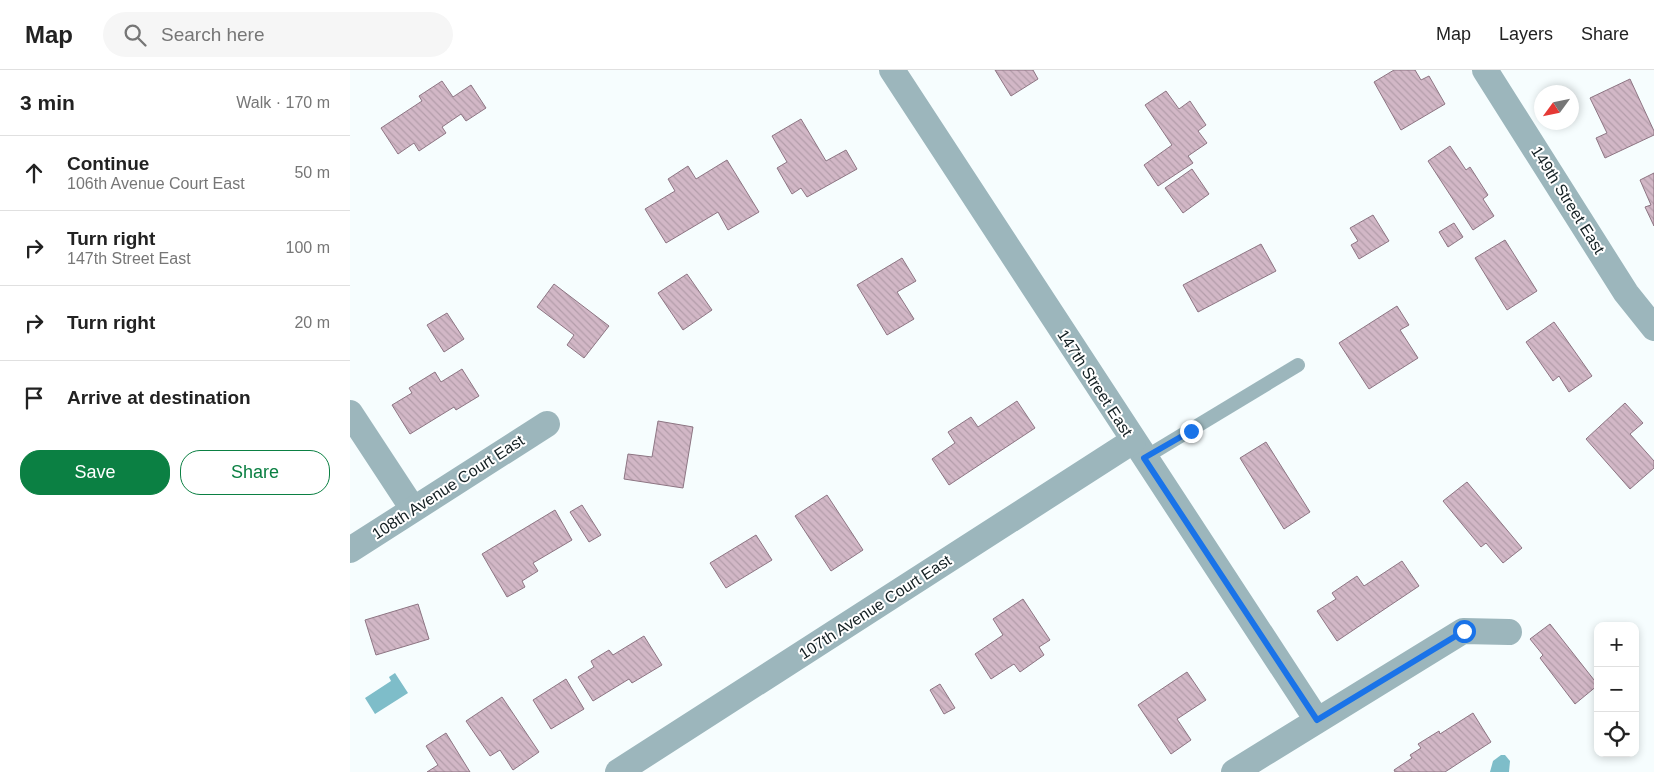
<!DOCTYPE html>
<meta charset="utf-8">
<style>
body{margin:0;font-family:Helvetica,sans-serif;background:#f6f6f6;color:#222}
.controls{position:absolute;right:15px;bottom:15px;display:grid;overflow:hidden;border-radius:10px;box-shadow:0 2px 8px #0003}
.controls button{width:45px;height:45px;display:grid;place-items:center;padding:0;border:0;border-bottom:1px solid #e0e0e0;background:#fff;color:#222;font:25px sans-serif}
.compass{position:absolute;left:1184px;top:15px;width:45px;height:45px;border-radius:50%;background:#fff;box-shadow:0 2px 8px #0003;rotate:237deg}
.stop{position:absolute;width:15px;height:15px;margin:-11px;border:4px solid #1a73e8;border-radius:50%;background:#fff}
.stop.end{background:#1a73e8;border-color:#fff;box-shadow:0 1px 5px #0008}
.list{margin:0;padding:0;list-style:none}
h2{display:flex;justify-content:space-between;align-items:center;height:65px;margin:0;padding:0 20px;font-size:21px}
h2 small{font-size:16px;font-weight:400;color:#767676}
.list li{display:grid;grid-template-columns:32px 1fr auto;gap:15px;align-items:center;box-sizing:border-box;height:75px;padding:0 20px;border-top:1px solid #e0e0e0}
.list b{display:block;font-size:19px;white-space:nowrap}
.list p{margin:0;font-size:16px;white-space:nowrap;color:#767676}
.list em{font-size:16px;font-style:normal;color:#767676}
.actions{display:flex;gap:10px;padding:15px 20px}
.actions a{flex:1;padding:11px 0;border:1px solid #0b8043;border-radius:20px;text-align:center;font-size:18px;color:#0b8043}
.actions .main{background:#0b8043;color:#fff}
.icon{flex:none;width:28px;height:28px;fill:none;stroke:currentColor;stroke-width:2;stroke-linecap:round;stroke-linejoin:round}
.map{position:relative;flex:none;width:1304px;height:702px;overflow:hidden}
header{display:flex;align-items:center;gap:30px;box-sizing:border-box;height:70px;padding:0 25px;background:#fff;border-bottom:1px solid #e0e0e0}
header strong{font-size:24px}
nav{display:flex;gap:28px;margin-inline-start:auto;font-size:18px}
.search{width:350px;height:45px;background:#f6f6f6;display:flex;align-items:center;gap:12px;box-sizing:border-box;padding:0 18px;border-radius:28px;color:#767676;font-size:19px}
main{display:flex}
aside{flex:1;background:#fff}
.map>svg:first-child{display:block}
</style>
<header>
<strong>Map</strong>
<div class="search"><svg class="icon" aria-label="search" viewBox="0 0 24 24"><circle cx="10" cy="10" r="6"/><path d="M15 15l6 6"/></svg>Search here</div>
<nav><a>Map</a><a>Layers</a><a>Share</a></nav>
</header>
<main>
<aside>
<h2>3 min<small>Walk · 170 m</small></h2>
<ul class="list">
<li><svg class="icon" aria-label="ahead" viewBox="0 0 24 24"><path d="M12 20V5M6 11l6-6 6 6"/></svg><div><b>Continue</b><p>106th Avenue Court East</p></div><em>50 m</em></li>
<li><svg class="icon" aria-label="right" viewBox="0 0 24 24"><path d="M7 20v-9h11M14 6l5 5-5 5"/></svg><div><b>Turn right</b><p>147th Street East</p></div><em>100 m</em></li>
<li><svg class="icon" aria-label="right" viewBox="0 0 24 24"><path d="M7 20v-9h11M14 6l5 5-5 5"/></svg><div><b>Turn right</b></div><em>20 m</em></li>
<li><svg class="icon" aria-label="arrive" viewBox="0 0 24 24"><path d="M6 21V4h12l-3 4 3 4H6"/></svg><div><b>Arrive at destination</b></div></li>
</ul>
<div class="actions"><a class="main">Save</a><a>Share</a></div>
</aside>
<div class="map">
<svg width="1304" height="702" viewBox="0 0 1304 702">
<defs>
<pattern id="building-back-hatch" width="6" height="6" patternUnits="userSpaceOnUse" patternTransform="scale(1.25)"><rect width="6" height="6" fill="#d2b7c6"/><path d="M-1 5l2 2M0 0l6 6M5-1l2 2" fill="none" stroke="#b39daa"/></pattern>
</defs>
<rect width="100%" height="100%" fill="#f6fdfe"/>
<g fill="#7ebdc9">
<polygon points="45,603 58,623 25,644 15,628 41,611 39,607"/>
<polygon points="1151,685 1155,685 1160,691 1159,702 1140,702 1143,691"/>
</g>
<g fill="url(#building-back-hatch)" stroke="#8d7583">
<polygon points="645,0 683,0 688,9 661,26"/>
<polygon points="1044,0 1065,0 1071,10 1079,6 1095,34 1051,60 1024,12"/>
<polygon points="1280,9 1304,61 1304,65 1255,88 1246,68 1257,63 1240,28"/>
<polygon points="92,11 103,27 121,15 136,38 116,51 111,44 92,57 96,63 69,81 64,73 48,84 31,58 72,31 69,26"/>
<polygon points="816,21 829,39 840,31 856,55 848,61 857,73 838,86 843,93 808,116 794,95 822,75 795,35"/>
<polygon points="451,49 476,91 496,80 507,99 457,127 451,118 442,124 427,98 437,92 422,66"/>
<polygon points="1100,76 1116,100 1120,97 1138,125 1133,129 1144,146 1123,160 1078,91"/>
<polygon points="377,90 409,142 378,160 368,142 316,173 295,139 325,121 318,109 338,96 346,109"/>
<polygon points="842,99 859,124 833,143 815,118"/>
<polygon points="1304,103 1304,156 1295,137 1301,135 1290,110"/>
<polygon points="1023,145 1039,171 1009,189 1001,175 1008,171 1000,158"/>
<polygon points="1104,153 1113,167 1098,177 1089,162"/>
<polygon points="1155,170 1187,221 1157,240 1125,188"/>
<polygon points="911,174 926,201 848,242 833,215"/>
<polygon points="552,188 566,211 547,222 564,249 537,265 507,215"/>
<polygon points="337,204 362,240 333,260 308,223"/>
<polygon points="204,214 259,256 234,288 217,275 224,265 187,237"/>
<polygon points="1047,236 1059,255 1050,260 1068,288 1019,319 989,273"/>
<polygon points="97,243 114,269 94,282 77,255"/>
<polygon points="1204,252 1242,306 1219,322 1209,306 1203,311 1176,272"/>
<polygon points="112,299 129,326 106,340 104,337 60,364 42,335 62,323 59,318 85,302 91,312"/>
<polygon points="667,331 685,358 599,415 582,389 605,373 598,362 621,347 628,357"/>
<polygon points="1275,333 1293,353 1280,364 1304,391 1304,398 1280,419 1236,369"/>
<polygon points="308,351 343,357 333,418 274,409 278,384 302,387"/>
<polygon points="916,372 960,442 934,459 890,388"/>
<polygon points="1117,412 1172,478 1153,493 1136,473 1131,477 1093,431"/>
<polygon points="477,425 513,480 481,501 445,446"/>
<polygon points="232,435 251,465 239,472 220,442"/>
<polygon points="205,440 222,470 183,493 188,501 172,511 175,517 157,527 132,484"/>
<polygon points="406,465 422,490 376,518 360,493"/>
<polygon points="1052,491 1069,516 987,571 967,541 986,529 982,523 1007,506 1014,516"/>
<polygon points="673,529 700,570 689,577 694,585 670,602 664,594 641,609 625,584 653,565 643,549"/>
<polygon points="68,534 79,569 26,585 15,550"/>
<polygon points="1200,554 1248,615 1225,634 1190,588 1193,585 1180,569"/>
<polygon points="294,566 312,595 282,613 279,609 243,631 228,607 244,597 241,591 259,580 263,585"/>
<polygon points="837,602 856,630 827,649 841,670 821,684 788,635"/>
<polygon points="216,609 234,639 201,659 183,630"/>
<polygon points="590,614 605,638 594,644 580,620"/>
<polygon points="152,627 189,682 163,700 150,680 140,686 116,651"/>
<polygon points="1123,643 1141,672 1095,702 1045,702 1044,700 1062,688 1060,685 1071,678 1068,674 1089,661 1090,664"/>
<polygon points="96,663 120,702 77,702 88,695 76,676"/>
</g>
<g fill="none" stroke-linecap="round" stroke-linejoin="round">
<polyline stroke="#9cb6bc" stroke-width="14" points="794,388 948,295"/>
<g stroke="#9cb6bc" stroke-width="26">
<polyline points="542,0 967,650"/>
<polyline points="1135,0 1276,223 1304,258"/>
<polyline points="0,343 63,439"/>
<polyline points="0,480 197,354"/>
<polyline points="268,702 783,371"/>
<polyline points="884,702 1113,561 1159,562"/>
</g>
</g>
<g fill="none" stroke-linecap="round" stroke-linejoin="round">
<polyline stroke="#1a73e8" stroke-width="6" points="841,361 794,388 967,650 1114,561"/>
</g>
<g text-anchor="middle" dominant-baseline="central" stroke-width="4" stroke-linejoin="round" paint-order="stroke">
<g font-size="16" fill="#142023" stroke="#fff">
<text transform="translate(1218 130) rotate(58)">149th Street East</text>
<text transform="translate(745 313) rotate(57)">147th Street East</text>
<text transform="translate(98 417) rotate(-33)">108th Avenue Court East</text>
<text transform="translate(525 537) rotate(-33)">107th Avenue Court East</text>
</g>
</g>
</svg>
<div class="controls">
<button>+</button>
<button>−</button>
<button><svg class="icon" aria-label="locate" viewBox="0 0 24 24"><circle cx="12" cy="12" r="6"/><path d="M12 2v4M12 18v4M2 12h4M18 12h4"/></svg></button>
</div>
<svg class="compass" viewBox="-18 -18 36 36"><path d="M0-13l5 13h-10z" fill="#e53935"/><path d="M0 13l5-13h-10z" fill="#767676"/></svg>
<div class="stop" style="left:1114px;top:561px"></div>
<div class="stop end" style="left:841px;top:361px"></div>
</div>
</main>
